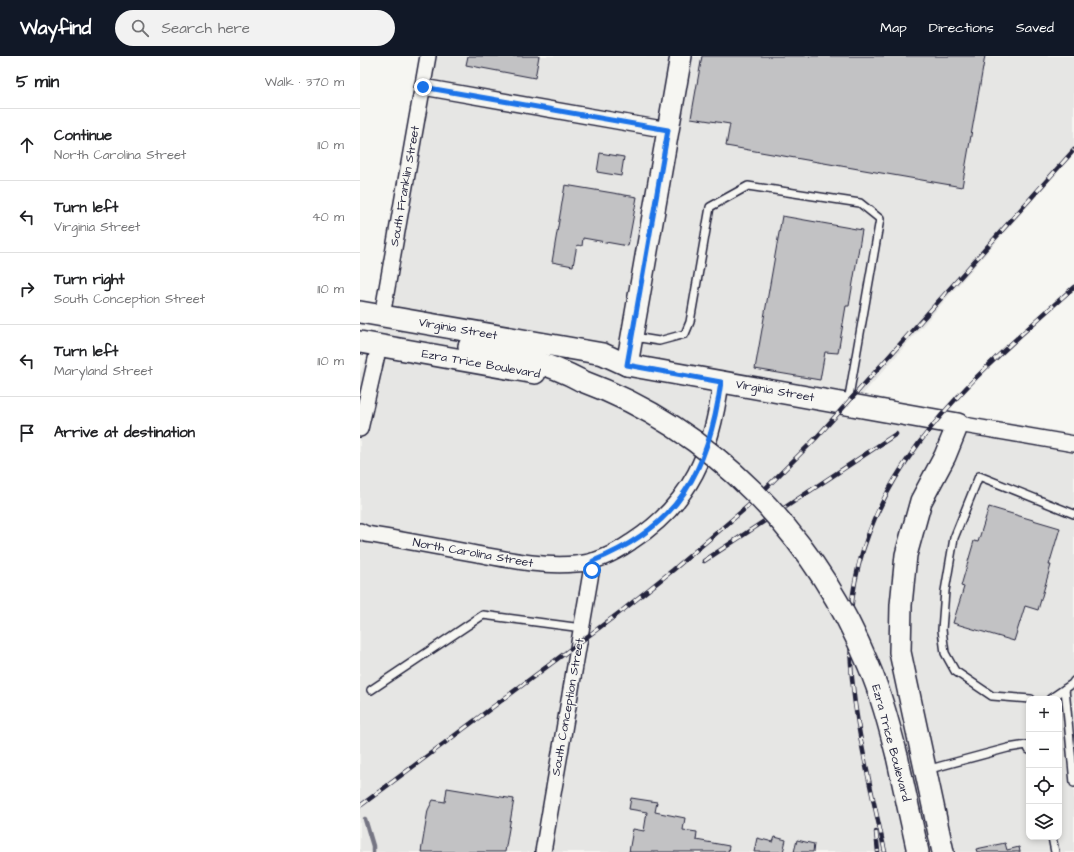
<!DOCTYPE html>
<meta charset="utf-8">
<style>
body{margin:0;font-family:"Architects Daughter",sans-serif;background:#f2f2f2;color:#202124}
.controls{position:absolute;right:12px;bottom:12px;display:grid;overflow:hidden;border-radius:8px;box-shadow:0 2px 6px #0003}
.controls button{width:36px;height:36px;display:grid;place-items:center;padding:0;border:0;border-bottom:1px solid #e0e0e0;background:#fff;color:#202124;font:20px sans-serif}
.stop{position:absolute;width:12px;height:12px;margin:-9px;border:3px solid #1a73e8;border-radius:50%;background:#fff}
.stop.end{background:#1a73e8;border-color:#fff;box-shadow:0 1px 4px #0008}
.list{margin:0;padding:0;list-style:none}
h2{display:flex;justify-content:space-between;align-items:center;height:52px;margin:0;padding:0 16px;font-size:17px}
h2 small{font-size:13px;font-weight:400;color:#757577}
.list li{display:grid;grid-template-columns:26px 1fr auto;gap:12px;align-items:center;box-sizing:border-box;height:72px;padding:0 16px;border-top:1px solid #e0e0e0}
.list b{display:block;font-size:15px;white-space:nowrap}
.list p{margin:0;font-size:13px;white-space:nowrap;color:#757577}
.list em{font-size:13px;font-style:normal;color:#757577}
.icon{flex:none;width:22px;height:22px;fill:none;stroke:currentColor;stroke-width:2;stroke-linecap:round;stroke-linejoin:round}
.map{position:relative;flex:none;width:714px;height:796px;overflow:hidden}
header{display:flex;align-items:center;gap:24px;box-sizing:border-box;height:56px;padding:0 20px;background:#111827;color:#fff}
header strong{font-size:19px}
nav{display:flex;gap:22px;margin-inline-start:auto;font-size:14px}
.search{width:280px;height:36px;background:#f2f2f2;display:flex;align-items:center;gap:10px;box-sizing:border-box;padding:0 14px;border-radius:22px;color:#757577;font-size:15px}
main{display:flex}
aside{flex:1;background:#fff}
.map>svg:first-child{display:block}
</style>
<header>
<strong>Wayfind</strong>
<div class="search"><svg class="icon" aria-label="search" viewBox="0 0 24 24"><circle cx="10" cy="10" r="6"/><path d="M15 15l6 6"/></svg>Search here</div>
<nav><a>Map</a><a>Directions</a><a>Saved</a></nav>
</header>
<main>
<aside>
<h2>5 min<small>Walk · 370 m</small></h2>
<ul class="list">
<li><svg class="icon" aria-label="ahead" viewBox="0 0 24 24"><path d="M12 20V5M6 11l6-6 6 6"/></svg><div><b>Continue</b><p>North Carolina Street</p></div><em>110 m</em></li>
<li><svg class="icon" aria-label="left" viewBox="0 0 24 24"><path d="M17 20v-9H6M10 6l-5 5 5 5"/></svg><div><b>Turn left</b><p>Virginia Street</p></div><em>40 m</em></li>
<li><svg class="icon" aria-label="right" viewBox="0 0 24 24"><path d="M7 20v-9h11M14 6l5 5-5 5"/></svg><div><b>Turn right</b><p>South Conception Street</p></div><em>110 m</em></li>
<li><svg class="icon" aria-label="left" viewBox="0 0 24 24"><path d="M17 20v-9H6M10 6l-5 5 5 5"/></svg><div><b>Turn left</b><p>Maryland Street</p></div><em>110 m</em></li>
<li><svg class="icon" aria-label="arrive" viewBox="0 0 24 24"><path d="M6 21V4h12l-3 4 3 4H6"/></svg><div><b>Arrive at destination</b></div></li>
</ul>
</aside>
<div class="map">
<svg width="714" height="796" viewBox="0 0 714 796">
<rect width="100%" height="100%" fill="#f6f6f2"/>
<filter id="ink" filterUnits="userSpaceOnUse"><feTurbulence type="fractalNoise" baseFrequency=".025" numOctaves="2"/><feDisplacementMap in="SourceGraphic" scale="8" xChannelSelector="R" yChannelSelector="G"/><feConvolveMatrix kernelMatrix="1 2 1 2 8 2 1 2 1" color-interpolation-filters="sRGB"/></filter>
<g filter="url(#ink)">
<path fill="#e6e6e4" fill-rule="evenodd" d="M69 0H714V97L503 338 608 360 714 378V796H0V318L22 260ZM669 643H699V781H669Z"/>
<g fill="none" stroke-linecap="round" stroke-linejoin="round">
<polyline stroke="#757583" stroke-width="4.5" points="5,763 13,790 13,796"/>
</g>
<g fill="#c2c2c4" stroke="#22223b">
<polygon points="108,0 179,0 175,22 106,9"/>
<polygon points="342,0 625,0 602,131 366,90 370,68 331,62"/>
<polygon points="240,97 264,101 261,120 237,116"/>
<polygon points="205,129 277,141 268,190 223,182 222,190 217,189 213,210 192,206"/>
<polygon points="422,160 502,174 489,250 486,250 478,297 465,296 460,324 395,313"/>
<polygon points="629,451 700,472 689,509 691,509 678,554 665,550 654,585 593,567 604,531 601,530 614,485 618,486"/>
<polygon points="87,732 154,743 145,796 61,796 68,754 73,744 85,746"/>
<polygon points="271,742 297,746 295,756 325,762 323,774 337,776 336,784 369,790 368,796 269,796 273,773 284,775 287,756 269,753"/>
<polygon points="415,781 426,784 423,796 394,796 397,782 413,786"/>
<polygon points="437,784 454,788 453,796 434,796"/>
<polygon points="645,787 647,794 659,791 660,796 617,796 616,793"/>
</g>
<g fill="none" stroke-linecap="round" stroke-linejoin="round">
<defs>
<g id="lane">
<polyline points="274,281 299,285 325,278 330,266 350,151 388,130 500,147 520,163 488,346"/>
<polyline points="705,633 714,727"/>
<polyline points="11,634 123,559 222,572"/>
<polyline points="671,643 632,640 595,615 585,597 582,574 585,535 594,482 619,420 714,458"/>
<polyline points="690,643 712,628 714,625"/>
<polyline points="566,714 648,692 667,689 669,694"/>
<polyline points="692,781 695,796"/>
</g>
<g id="street">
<polyline points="63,31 308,74"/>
<polyline points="22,260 68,0"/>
<polyline points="598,368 714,388"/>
<polyline points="0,373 19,290"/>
<path d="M0 475 6 478C43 484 80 491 117 498 150 504 182 511 216 508 236 507 255 497 271 486 332 447 352 395 361 326"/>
<polyline points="183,796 233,505"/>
</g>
<g id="secondary">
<polyline points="0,256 243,298 267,309 598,368 585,400 561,445 546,499 541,549 540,596 583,796"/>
<polyline points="0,286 175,317"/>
<path d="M109 290C148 297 187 306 222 325"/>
<polyline points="267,309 321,0"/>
<polyline points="537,700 558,796"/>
</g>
</defs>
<use href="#lane" stroke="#22223b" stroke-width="10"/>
<use href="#street" stroke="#22223b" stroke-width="18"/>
<use href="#secondary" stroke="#22223b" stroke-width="24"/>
<use href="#lane" stroke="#f6f6f2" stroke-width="7"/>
<use href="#street" stroke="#f6f6f2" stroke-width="15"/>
<use href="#secondary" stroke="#f6f6f2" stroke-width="21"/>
<defs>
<g id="rail">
<polyline points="344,505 536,378"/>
<polyline points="0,750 263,554 313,514 387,451 456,382 714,94"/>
<polyline points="516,776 518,796"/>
<path d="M525 796C509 723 489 649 490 574 493 422 610 324 714 231"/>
</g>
</defs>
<use href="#rail" stroke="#22223b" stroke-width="4.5"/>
<use href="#rail" stroke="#f6f6f2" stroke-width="3" stroke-dasharray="9" stroke-linecap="butt"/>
<defs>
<path id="secondary-bridge" d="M222 325C353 373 455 480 508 608 521 638 529 669 537 700"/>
</defs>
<use href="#secondary-bridge" stroke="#22223b" stroke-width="24" stroke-linecap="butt"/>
<use href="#secondary-bridge" stroke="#f6f6f2" stroke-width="21"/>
</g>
</g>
<g fill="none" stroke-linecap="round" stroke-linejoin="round" filter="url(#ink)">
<path stroke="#1a73e8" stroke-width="5" d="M63 31 308 74 267 309 361 326C349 414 319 471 233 505L232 514"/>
</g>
<g text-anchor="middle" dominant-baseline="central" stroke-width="3" stroke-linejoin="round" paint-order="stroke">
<g font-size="12" fill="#22223b" stroke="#f6f6f2">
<text transform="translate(45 130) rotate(-80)">South Franklin Street</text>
<text transform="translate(98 273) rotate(10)">Virginia Street</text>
<text transform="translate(121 308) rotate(10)">Ezra Trice Boulevard</text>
<text transform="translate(415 335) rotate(10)">Virginia Street</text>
<text transform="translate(113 497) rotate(10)">North Carolina Street</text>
<text transform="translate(208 651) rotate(-80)">South Conception Street</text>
<text transform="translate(531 687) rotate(75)">Ezra Trice Boulevard</text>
</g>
</g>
</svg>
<div class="controls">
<button>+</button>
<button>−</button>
<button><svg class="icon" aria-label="locate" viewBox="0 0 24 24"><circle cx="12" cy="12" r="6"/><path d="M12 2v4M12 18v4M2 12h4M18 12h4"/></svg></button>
<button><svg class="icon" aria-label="layers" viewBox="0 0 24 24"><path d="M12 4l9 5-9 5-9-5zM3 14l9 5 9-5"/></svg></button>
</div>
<div class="stop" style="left:232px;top:514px"></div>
<div class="stop end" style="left:63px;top:31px"></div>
</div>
</main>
